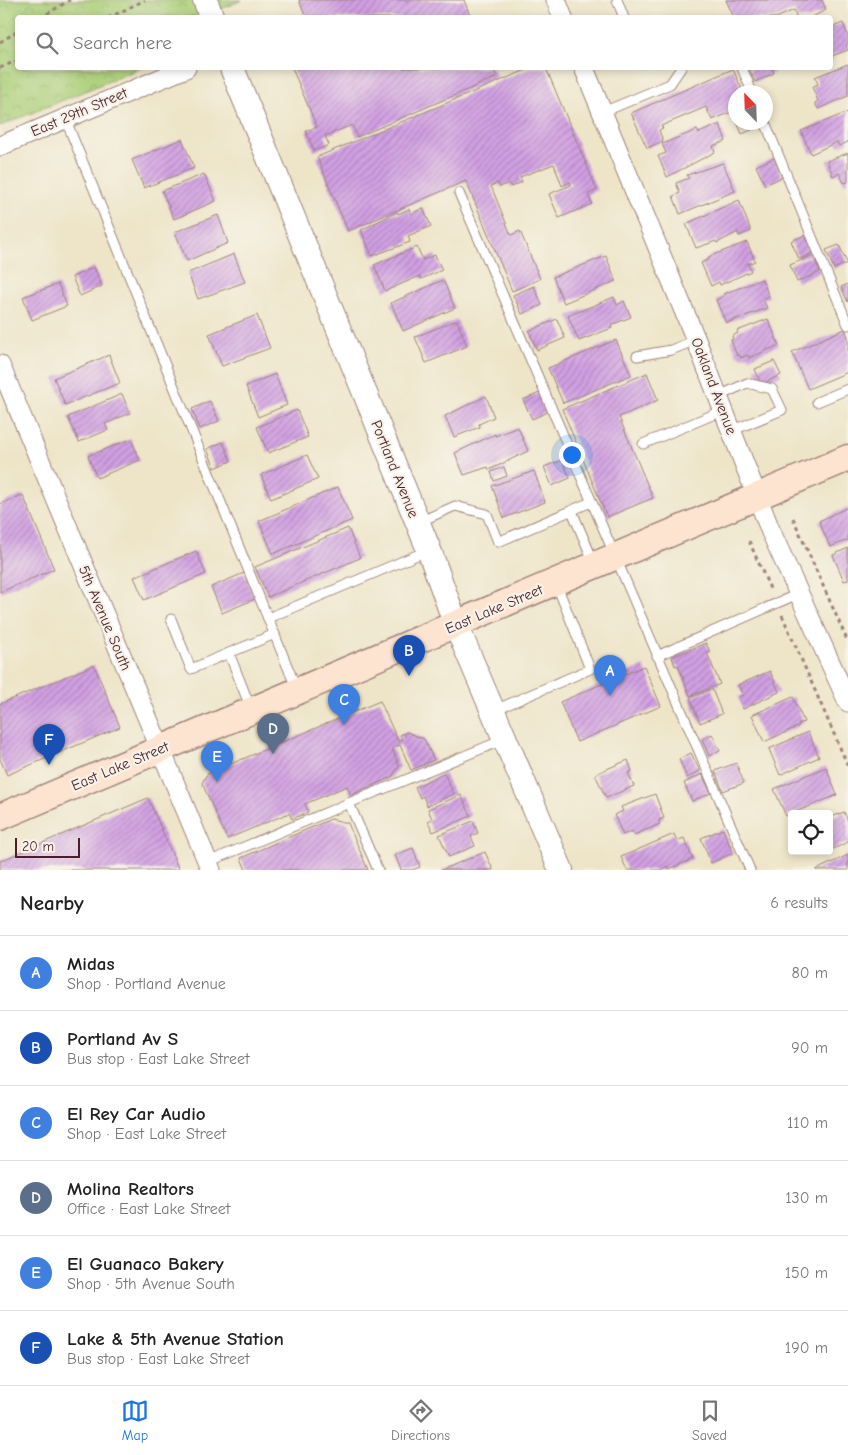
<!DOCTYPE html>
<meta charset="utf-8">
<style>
body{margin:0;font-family:"Comic Neue",sans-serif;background:#f2f2f2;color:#222}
.controls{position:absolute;right:15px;bottom:15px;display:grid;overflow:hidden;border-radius:5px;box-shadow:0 2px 8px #0003}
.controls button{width:45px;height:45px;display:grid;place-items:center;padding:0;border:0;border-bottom:1px solid #e0e0e0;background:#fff;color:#222;font:25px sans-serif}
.compass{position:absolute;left:728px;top:85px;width:45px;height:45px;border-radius:50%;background:#fff;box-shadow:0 2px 8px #0003;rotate:337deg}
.scale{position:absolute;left:15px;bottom:12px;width:65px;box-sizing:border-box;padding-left:5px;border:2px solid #4a1f2b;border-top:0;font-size:14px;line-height:18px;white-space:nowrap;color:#4a1f2b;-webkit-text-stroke:4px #f7f3e8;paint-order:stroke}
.you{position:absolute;left:571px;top:454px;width:18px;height:18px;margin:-12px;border:4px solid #fff;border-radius:50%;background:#1a73e8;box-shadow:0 0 0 8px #1a73e833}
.badge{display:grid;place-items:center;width:32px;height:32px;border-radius:50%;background:#1a73e8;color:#fff;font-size:16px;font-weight:700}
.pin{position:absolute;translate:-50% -41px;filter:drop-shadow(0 1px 2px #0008)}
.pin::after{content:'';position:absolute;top:26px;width:18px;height:15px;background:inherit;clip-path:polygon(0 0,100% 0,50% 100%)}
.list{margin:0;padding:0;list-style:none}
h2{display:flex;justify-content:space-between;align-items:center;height:65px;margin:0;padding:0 20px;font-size:21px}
h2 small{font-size:16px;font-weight:400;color:#767676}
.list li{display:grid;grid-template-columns:32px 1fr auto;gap:15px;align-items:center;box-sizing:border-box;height:75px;padding:0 20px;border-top:1px solid #e0e0e0}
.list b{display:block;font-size:19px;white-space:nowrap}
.list p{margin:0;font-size:16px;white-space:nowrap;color:#767676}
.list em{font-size:16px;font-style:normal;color:#767676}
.icon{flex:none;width:28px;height:28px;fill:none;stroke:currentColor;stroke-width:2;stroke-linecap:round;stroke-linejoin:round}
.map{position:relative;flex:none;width:848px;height:870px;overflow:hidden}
.search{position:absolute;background:#fff;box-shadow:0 2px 8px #0003;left:15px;right:15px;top:15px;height:55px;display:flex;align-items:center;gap:12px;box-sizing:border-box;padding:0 18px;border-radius:5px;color:#767676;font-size:19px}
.sheet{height:515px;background:#fff}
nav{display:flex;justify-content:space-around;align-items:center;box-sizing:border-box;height:70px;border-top:1px solid #e0e0e0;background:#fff;font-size:14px;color:#767676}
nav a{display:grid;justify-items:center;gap:2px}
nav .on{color:#1a73e8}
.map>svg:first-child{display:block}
</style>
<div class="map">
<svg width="848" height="870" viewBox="0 0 848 870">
<defs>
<pattern id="park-crowns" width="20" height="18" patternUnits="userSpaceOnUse" patternTransform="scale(1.25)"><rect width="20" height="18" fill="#abcf78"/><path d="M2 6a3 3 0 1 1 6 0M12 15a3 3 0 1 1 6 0" fill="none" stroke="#95b168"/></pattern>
<pattern id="building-hatch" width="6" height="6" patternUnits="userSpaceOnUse" patternTransform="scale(1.25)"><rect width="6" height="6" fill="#d1a0e3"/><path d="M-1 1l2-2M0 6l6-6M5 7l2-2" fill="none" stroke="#ac82b8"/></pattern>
</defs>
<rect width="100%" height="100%" fill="#f7f3e8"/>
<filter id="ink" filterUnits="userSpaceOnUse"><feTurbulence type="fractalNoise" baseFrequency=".02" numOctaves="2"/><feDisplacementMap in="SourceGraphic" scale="10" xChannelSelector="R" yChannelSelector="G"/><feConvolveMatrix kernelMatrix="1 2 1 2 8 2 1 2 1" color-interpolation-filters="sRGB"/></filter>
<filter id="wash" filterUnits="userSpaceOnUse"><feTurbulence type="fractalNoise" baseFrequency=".0096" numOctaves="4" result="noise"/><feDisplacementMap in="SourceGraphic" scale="20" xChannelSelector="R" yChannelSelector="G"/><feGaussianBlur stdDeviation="1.12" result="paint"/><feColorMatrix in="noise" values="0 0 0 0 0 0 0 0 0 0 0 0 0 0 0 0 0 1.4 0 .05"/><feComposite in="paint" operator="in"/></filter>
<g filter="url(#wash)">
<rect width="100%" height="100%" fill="#eee5c9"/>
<polygon fill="url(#park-crowns)" stroke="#7a7752" points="0,0 242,0 202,17 18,18 18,68 141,68 0,126"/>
<g id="blocks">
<g fill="url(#building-hatch)">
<polygon points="299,0 464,0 471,18 306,18"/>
<polygon points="726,0 822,0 826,10 810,18 797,18 794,10 776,18 734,18"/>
<polygon points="843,23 848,36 848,44 846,45 848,50 832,56 833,58 830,59 830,28"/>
<polygon points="848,64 848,96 818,109 815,103 818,101 812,87 818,84 815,77"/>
<polygon points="292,68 493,68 497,77 357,137 352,125 325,136 329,145 314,151 306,131 317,127"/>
<polygon points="531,68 546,68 597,190 588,194 592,204 559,218 549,194 571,185 570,182 562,186 554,164 520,177 522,182 511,187 509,183 500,187 498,183 491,186 511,235 520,231 540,279 512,291 466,181 348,231 317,157"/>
<polygon points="749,68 772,68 774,73 755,82"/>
<polygon points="733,69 743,92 736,92 735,119 732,112 712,120 706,107 661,126 663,128 659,130 663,141 647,148 631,113"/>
<polygon points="848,112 848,142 839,146 837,142 811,154 801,131"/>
<polygon points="737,122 760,122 761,126 742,134"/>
<polygon points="720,124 726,141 713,146 715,152 667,177 658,156 666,153 662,144 697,130 699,133"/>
<polygon points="182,139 194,168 144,188 132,160"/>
<polygon points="848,153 848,182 844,183 839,173 833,176 827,161"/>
<polygon points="774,158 782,177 765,185 756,166"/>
<polygon points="723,163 735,191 680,214 673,196 680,193 676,183 689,178 687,175"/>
<polygon points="204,174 216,201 174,219 162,191"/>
<polygon points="739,200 751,231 739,236 738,232 717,243 716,241 696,248 686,224"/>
<polygon points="423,208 431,226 408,236 410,242 372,256 361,230 397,212 398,214 409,209 411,214"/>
<polygon points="218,215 228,243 187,261 175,232"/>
<polygon points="805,235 813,253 799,259 791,241"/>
<polygon points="747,242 755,261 748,264 751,271 720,285 719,282 711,286 701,263 709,259 708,257"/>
<polygon points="839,245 847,263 834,269 826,250"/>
<polygon points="417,247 423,260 435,255 442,270 421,279 420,276 385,291 374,265"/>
<polygon points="234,254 245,282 198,299 188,273"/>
<polygon points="813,255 820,272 797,282 790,265"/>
<polygon points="606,256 616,281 564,303 553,277"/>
<polygon points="94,267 102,286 80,296 72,277"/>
<polygon points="762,279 769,297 763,299 767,308 726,323 716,300 724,296 723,294"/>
<polygon points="443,280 455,308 403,331 391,303"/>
<polygon points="58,284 67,306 32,320 23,297"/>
<polygon points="848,284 848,302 841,287"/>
<polygon points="534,286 542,305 522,314 513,295"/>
<polygon points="614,297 617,305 624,301 631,317 611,325 612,328 579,341 568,316"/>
<polygon points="257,315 270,348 222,366 209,334"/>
<polygon points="557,319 565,338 537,350 529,331"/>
<polygon points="768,319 779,345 749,358 748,355 741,358 740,355 737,356 731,340 733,339 732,336 738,333 737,331"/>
<polygon points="457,320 467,346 426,363 415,337"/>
<polygon points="845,329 848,337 848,372 808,389 792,352"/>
<polygon points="616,340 631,375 563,403 548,368"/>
<polygon points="109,355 120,383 65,405 54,378"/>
<polygon points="774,361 781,375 761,384 755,369"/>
<polygon points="647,373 658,400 619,417 653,498 607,517 562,409"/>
<polygon points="275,374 287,405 258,417 246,386"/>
<polygon points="542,392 550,411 532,419 523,400"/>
<polygon points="122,394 130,413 105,424 108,430 79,442 68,417"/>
<polygon points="486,396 494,417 479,424 480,427 454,437 445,416"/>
<polygon points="210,401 219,421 200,429 192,409"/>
<polygon points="297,410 308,437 268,453 257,427"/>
<polygon points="518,427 528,451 489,470 488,467 464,475 455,453 495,434 495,436"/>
<polygon points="131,439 140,460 97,478 88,456"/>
<polygon points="223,442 231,461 215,468 207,449"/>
<polygon points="307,455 318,479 271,499 261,475"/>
<polygon points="562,460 570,478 552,486 544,467"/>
<polygon points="504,467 507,476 494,481 491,472"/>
<polygon points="534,471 545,502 504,518 492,486"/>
<polygon points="338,487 352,520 273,554 259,521"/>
<polygon points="23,495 54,569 0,592 0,504"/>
<polygon points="848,507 848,540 830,547 819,521"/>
<polygon points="348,528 360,558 268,597 255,567"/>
<polygon points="848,548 848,580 844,581 833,555"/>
<polygon points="196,551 206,574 144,600 134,577"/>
<polygon points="244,573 255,599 222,613 211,587"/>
<polygon points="706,643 710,652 707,653 720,684 690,696 678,665 675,666 672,657"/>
<polygon points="94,665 120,727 7,775 0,759 0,704"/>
<polygon points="644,666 661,706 577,742 560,702"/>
<polygon points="770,671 779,692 743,709 738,697 743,695 738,685"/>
<polygon points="712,689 722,714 700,723 690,698"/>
<polygon points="793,697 804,722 798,724 799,726 764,742 752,715"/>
<polygon points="380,701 398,741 402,739 400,735 407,732 424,739 434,760 411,770 400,745 392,748 399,766 392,777 351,795 347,786 305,804 308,812 292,819 289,813 227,839 202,783 207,774"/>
<polygon points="808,732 819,757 780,775 769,749"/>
<polygon points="712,734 720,751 709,756 702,739"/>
<polygon points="691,753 700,771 687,778 679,759"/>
<polygon points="628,760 632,771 628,773 634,786 606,798 595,774"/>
<polygon points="736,763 744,783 723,791 715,771"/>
<polygon points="826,767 837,795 786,816 774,789"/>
<polygon points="444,773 454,794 427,806 423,796 420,798 415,787"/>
<polygon points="702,774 711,793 692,801 684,783"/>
<polygon points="655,794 664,818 659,820 660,824 634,835 632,831 623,835 614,815 623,811 621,807"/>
<polygon points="461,795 471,816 433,832 428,821 432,819 428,809"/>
<polygon points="148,798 179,870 0,870 0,861"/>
<polygon points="844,812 848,821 848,842 831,850 829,818"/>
<polygon points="331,819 348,823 368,870 246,870 241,858"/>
<polygon points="473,821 478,833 471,836 475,846 449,857 439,835"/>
<polygon points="723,829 733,853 711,863 701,838"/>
<polygon points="674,834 677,841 684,838 693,859 669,869 668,866 660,870 627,870 621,857"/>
<polygon points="413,848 420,867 412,870 401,870 395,855"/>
<polygon points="485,852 493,870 441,870"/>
<polygon points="848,855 848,870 816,870"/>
</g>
</g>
</g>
<g filter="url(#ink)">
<use href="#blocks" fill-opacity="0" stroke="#9c827a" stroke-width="1"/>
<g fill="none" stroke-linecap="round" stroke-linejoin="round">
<defs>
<g id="service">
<polyline points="617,0 624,18"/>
<polyline points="742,68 752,92"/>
<polyline points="603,112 670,84 681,68"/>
<polyline points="65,118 297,690"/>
<polyline points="765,122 848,325"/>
<polyline points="459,193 750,870"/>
<polyline points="637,356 671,350 696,340"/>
<polyline points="717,397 747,383 772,389 782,410 731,431"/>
<polyline points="817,402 848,389"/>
<polyline points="643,444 722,411"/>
<polyline points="572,511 594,563"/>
<polyline points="417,523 455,506 487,514 498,542 591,502"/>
<polyline points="268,618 429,550"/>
<polyline points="171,619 191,669 229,653"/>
<polyline points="657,656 800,593"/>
<polyline points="251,709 229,653 275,634"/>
<polyline points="495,710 590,669 556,583"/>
<polyline points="208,862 349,803"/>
<polyline points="378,870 349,803 503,740"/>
</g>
<g id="minor">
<polyline points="556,0 563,18"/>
<polyline points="584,68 696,340 771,532 848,702"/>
<polyline points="0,146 186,68"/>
<polyline points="0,365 211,870"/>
</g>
<g id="tertiary">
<polyline points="205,0 212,18"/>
<polyline points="232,68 429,550 456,625 561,870"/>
</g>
<polyline id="secondary" points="0,817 848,458"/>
</defs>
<use href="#service" stroke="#9c827a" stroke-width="11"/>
<use href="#minor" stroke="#9c827a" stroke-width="21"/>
<use href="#tertiary" stroke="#9c827a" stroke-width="26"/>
<use href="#secondary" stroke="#9c827a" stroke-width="29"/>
<g stroke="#9c827a" stroke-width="3" stroke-dasharray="4 4" stroke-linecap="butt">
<polyline points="40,18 70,0"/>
<polyline points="108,18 145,0"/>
<polyline points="0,42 18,31"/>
<polyline points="0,68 18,60"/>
<polyline points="793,518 848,642"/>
<polyline points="749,541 771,591"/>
<polyline points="782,615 848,766"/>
</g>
<use href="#service" stroke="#fff" stroke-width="9"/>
<use href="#minor" stroke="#fff" stroke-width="19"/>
<use href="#tertiary" stroke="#fff" stroke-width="24"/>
<use href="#secondary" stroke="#fde4d0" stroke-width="26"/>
</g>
</g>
<g text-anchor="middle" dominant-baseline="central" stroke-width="4.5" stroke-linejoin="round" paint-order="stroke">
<g font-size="15" fill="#4a1f2b" stroke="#f7f3e8">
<text transform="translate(79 112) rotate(-23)">East 29th Street</text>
<text transform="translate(714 386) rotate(69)">Oakland Avenue</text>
<text transform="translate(395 469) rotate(68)">Portland Avenue</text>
<text transform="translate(494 609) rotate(-23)">East Lake Street</text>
<text transform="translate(105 618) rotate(67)">5th Avenue South</text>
<text transform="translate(120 766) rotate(-23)">East Lake Street</text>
</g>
</g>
</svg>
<div class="controls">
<button><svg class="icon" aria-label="locate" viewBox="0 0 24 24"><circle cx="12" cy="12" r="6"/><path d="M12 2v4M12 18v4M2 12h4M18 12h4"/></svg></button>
</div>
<svg class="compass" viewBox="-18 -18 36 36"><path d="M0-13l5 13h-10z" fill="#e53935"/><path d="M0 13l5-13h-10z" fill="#767676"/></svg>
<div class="scale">20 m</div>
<div class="you"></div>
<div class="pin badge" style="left:610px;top:696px;background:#3f7fe0">A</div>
<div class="pin badge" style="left:409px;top:676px;background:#1a4fb4">B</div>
<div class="pin badge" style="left:344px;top:725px;background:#3f7fe0">C</div>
<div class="pin badge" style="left:273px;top:754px;background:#5c6f8a">D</div>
<div class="pin badge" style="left:217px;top:782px;background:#3f7fe0">E</div>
<div class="pin badge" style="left:49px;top:765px;background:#1a4fb4">F</div>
<div class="search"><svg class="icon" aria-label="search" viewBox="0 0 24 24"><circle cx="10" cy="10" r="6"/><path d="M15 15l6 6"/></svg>Search here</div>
</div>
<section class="sheet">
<h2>Nearby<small>6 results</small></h2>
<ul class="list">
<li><span class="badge" style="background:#3f7fe0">A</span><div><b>Midas</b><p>Shop · Portland Avenue</p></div><em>80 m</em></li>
<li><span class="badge" style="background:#1a4fb4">B</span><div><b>Portland Av S</b><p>Bus stop · East Lake Street</p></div><em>90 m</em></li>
<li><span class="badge" style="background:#3f7fe0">C</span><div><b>El Rey Car Audio</b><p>Shop · East Lake Street</p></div><em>110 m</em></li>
<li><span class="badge" style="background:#5c6f8a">D</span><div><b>Molina Realtors</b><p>Office · East Lake Street</p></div><em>130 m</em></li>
<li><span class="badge" style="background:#3f7fe0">E</span><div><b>El Guanaco Bakery</b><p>Shop · 5th Avenue South</p></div><em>150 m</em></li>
<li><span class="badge" style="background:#1a4fb4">F</span><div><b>Lake &amp; 5th Avenue Station</b><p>Bus stop · East Lake Street</p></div><em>190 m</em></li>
</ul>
</section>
<nav>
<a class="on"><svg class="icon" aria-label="map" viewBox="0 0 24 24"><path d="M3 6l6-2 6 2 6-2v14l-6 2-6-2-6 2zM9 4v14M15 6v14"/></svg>Map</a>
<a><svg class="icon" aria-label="directions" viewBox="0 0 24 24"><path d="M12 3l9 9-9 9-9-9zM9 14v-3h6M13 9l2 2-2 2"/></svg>Directions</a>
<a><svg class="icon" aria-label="saved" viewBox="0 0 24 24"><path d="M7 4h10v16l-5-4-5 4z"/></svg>Saved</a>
</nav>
